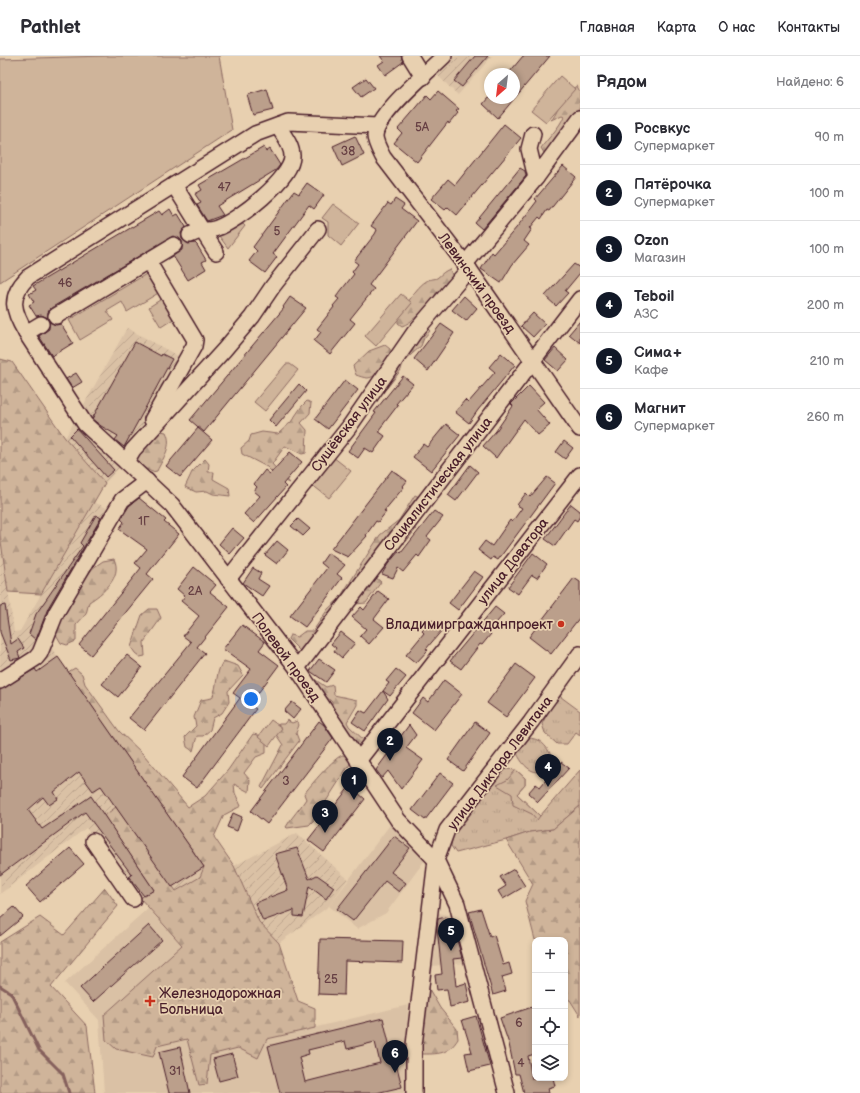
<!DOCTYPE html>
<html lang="ru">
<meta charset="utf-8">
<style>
body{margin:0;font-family:"Balsamiq Sans",sans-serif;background:#f7f7f7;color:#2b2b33}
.controls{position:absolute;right:12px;bottom:12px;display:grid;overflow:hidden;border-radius:8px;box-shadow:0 2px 6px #0003}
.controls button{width:36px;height:36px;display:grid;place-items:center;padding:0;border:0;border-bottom:1px solid #e1e1e2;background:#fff;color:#2b2b33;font:20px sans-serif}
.compass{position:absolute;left:484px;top:12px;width:36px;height:36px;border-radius:50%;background:#fff;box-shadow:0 2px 6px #0003;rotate:208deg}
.you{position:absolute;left:251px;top:643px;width:14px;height:14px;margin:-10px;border:3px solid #fff;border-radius:50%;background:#1a73e8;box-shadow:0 0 0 6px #1a73e833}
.badge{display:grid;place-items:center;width:26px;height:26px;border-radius:50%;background:#111827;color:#fff;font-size:13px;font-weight:700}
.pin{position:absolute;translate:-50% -33px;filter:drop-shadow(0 1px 2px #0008)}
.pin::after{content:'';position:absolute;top:21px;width:14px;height:12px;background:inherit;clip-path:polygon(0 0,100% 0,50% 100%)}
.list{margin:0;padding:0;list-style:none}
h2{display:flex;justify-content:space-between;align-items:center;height:52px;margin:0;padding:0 16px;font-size:17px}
h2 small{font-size:13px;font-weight:400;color:#7c7c81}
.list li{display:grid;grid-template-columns:26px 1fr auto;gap:12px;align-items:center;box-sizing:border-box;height:56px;padding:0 16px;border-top:1px solid #e1e1e2}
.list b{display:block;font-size:15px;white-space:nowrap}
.list p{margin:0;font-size:13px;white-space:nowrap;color:#7c7c81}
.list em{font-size:13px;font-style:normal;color:#7c7c81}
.icon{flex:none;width:22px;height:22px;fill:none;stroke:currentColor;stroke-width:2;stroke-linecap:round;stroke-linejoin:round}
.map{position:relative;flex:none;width:580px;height:1037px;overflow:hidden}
header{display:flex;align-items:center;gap:24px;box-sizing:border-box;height:56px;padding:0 20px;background:#fff;border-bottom:1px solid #e1e1e2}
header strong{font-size:19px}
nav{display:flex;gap:22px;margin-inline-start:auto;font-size:14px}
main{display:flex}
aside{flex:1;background:#fff}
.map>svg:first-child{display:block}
</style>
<header>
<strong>Pathlet</strong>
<nav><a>Главная</a><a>Карта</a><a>О нас</a><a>Контакты</a></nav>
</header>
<main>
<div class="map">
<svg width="580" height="1037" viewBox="0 0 580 1037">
<defs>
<pattern id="industrial-furrows" width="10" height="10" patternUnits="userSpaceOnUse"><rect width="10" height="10" fill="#dac1a5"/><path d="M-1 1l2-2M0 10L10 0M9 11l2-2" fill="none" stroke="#bda58e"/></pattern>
<pattern id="grass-tufts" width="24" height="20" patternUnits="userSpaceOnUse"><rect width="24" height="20" fill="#cfb49a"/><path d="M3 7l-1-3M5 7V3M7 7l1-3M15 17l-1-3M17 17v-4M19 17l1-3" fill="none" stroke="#b39a85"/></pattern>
<pattern id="forest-firs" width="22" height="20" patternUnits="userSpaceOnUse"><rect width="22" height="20" fill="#cfb49a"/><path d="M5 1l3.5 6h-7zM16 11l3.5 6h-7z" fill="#b39a85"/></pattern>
</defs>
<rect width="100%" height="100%" fill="#e8d0b0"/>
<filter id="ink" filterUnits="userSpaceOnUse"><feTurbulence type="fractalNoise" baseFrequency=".025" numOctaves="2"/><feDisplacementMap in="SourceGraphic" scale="8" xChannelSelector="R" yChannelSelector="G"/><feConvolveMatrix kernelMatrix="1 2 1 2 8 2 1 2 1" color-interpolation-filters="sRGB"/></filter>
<g filter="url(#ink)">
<g fill="#dac1a5">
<polygon points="392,766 425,804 386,857 357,873 329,850"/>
<polygon points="148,852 267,983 408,949 405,1037 104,1037 99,964 65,927"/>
<polygon points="434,856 447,859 459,865 467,907 430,910"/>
</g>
<g fill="url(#industrial-furrows)">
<polygon points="455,0 492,0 458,39 436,18"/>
<polygon points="127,272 180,301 120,411 105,427 65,382"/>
<polygon points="94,446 117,457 48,587 204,811 200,821 148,852 86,772 0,838 0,478 14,576 20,575"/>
<polygon points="297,777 348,823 329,850 279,887 259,866 234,810"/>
</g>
<g fill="url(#grass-tufts)" stroke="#8c6a62">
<polygon points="557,638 580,655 580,679 576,676 567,688 557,688 545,677 542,668"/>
<path d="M527 682C540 682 546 689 552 701 544 726 525 716 517 697L520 689Z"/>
<polygon points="506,713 516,714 525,722 525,729 517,738 540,760 580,714 580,750 553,773 530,776 506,784 456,797 451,790 453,777 483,736"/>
</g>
<g fill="url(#forest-firs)" stroke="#8c6a62">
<path d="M577 30 580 36V54L548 96 544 97 541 92C549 81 560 71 564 60L562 59 551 64C562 49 559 39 577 30Z"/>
<path d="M450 213 455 229 445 236 436 237 428 254C417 257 412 267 402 270L398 267V260C408 249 414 232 428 224 431 223 435 223 437 222 442 218 444 215 450 213Z"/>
<polygon points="423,273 428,273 430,275 424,282 421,290 403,306 401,314 387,332 381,333"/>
<path d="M385 289 390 293C392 302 379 321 368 322 364 322 359 320 356 319L353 310 369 295Z"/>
<polygon points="0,303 12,306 65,382 105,427 41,538 8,536 0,478"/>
<polygon points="307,345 311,347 310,357 301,367 307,374 306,397 302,398 285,390 272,408 289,427 278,422 267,411 242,398 241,392 249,385 251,379 262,376 278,378 291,366 302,350"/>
<path d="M156 374 166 376C173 390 163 402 157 415L152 416C145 412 137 409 137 400Z"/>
<polygon points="205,403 209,408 208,416 214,416 213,423 229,432 230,440 213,438 207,435 196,436 185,431 192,416"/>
<polygon points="415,439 421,442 402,471 416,473 405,487 395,491 373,519 381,526 366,547 355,548 341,568 322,569 306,601 288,583 290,579 297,581 305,575 313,575 328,553 339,543 380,479 399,464"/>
<path d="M114 503C123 521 102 538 89 546L86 558 76 569V585L67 589 61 587 54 575 63 552 93 512 103 505Z"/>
<polygon points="149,553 157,553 161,562 144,586 145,600 140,601 135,597 131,591 142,559"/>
<path d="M224 605 238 610 243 619 228 635 229 646 222 657 213 662 210 674 203 680H197L193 695 187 691 185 681 196 670 194 661 201 644 212 642C218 631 215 614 224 605Z"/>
<polygon points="75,612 82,618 85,628 119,675 144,699 188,751 205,740 228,714 253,678 266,681 266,697 256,701 244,717 250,724 249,736 234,728 235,737 241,750 224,759 214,781 234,810 259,866 279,887 298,945 315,952 315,972 267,983 258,1002 238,992 210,999 207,1028 199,1029 187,983 157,990 153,1001 116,993 106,984 104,959 182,889 140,842 154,834 104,760 116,751 176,835 200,821 204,811 68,616"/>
<polygon points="314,623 326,631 333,629 334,639 357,644 357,649 347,666 349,670 366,686 362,694 352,686 333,659 332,646 315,631 312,625"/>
<polygon points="287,664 292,667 297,665 299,669 296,677 299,685 263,733 261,731 283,689 275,677 274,672 279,668 284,668"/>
<path d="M343 699 349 702 350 708 314 764 309 769 287 772 286 771C292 760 300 753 306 743L304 738C310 730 335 700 343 699Z"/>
<polygon points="516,714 525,722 525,729 517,738 540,760 537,764 532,758 513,749 512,738 497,729 507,724"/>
<polygon points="580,750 580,960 570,944 565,943 565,884 535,884 525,845 533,828 506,784 530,776 553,773"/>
<polygon points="105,832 118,850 51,931 87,970 95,1037 0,1037 0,886 40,861 64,879"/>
<path d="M425 926 440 952 457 973 458 983C448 999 438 998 420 998Z"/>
</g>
<g fill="#cfb49a" stroke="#8c6a62">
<polygon points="106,0 219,0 232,74 0,226 0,3"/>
<polygon points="560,20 575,33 546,66 531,54"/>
<polygon points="333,148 359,167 341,190 328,179 328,166 322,162"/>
<polygon points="243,168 245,170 228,192 219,180"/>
<polygon points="148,217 160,236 127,256 122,246 107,255 113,264 80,284 69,264"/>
<polygon points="401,238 412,247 376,290 365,280"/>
<polygon points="163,242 175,262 161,271 149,251"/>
<polygon points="286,308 290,308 298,314 265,355 254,346"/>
<polygon points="333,401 351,415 329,442 311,428"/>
<polygon points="271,664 282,672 269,690 258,681"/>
</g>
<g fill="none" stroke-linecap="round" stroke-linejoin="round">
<polyline stroke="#85605c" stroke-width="3" points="0,930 11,937 39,994 63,1018 69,1037"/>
</g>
<g fill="#bb9f8b" stroke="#4a1f2b" fill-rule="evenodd">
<polygon points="380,0 401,0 403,6 385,19 378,9 384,5"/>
<polygon points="475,0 488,0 462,31 454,25"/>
<polygon points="523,0 550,0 498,62 483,48 488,42 514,42 514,18 508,18"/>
<polygon points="366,22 374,32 361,41 353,31"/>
<polygon points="267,33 273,54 253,59 247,39"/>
<polygon points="438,35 459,53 456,55 458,57 449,68 448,66 417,106 394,87 402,77 398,73 417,51 427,39 431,43"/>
<polygon points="504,68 521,82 457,159 448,151 445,154 431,143 448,123 455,129"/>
<polygon points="355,80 364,99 342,110 333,90"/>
<polygon points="264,91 266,96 270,93 280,109 276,114 217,150 223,159 207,165 197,149 201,147 195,138 202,134 199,129"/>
<polygon points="563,110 576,121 549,155 547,154 541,163 539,161 530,172 532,173 524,185 529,189 512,209 501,227 481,213 492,196 494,198 517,171 537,145 535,143"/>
<polygon points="520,112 525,115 526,120 482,173 475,167"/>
<polygon points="307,127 324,139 314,153 309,149 273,198 277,201 265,217 249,205 257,195 253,191 294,135 299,138"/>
<polygon points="395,143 404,149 401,153 417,165 369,229 374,233 350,263 355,267 330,298 314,285 321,276 317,273 334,251 333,250 339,243 336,241 354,218 352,216 358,208 354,205 375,178 377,174 371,170 388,147 391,149"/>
<polygon points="170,153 174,160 178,158 186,171 181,177 182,183 188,188 195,187 197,189 206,204 202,206 206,213 188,224 173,200 182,194 182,185 173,180 51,252 48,256 48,262 41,259 36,260 29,249 34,246 29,238 36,234 33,230 159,155 162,159"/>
<polygon points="574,208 580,212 580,217 565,235 568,237 556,250 545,240"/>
<polygon points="464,240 477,252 466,265 452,254"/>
<polygon points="290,241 306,252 204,376 190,364 284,252 283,251"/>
<polygon points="533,257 545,268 533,281 521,270"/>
<polygon points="580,265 580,287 569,278"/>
<polygon points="49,266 56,269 61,268 73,287 52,300 39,280 49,273"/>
<polygon points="441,268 454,277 428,315 414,303"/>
<polygon points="135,286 161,300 162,298 172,303 124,391 115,384 118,380 101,370 92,363"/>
<polygon points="555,292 568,304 558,315 545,304"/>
<polygon points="501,297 515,309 478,354 469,367 455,356 465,344 468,347 495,316 489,311"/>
<polygon points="76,317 82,326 72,332 66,323"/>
<polygon points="403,320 413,328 396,348 398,349 378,375 385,380 373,397 365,392 358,402 348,395 376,357 374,356"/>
<polygon points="345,324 358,334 328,373 315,363"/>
<polygon points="299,328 306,335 276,371 269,364"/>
<polygon points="529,330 544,346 536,353 550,369 538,379 524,363 496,402 483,390 496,375 513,350 511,348"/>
<polygon points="446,368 460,379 431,415 413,401 423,388 427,391"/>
<polygon points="198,372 212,384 180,421 166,410"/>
<polygon points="77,373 114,414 106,421 70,380"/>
<polygon points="564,385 573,392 565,403 556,396"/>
<polygon points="290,396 302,406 283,428 286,431 254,467 244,458 260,440 254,435 257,431 254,428 265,414 270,418"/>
<polygon points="470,409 478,416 456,445 448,439"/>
<polygon points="392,414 407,425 403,430 404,431 384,455 386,456 378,466 376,465 366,479 367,480 348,501 331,493"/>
<polygon points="547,421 555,427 498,504 493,501 491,504 478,494 485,485 492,490 510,464 512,466 522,452 517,449 526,437 530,441"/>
<polygon points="139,442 166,464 164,466 179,478 147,518 153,523 91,599 79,589 141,512 135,507 147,493 119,473 124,466 121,463 129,450"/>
<polygon points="571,448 580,455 580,460 577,465 574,463 555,490 545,483"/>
<polygon points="434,455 443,461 427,481 431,484 419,501 417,499 403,516 398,512 393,522 382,518 388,508 399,495 401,497"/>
<polygon points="96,459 101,462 48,552 36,584 29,578 36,558 83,490 80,487"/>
<polygon points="298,463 310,473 303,480 291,470"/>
<polygon points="232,472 244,482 230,498 219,488"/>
<polygon points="277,485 288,494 277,508 265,499"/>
<polygon points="328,497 345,509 337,518 342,522 305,571 290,560 327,512 321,507"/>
<polygon points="533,497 547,508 537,522 532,519 518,538 508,531"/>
<polygon points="194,511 216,529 210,536 229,551 197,591 205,597 144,674 129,662 191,586 183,580 199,560 181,545 185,540 177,533"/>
<polygon points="253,512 261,517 258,523 269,530 262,540 243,527"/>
<polygon points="474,515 483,521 458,554 449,547"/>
<polygon points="574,522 580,526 580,561 551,598 529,581"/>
<polygon points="378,535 389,543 374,563 384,571 369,588 360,580 366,573 352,561 361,551 364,554"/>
<polygon points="5,549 11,588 18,583 24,592 18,596 20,602 11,604 0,576 0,550"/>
<polygon points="495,551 504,558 488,576 491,578 482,589 480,588 461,613 450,605"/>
<polygon points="432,564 443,573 426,593 428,594 416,607 406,599 424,577 422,575"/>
<polygon points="242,569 265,586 259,594 279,609 250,648 256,653 197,732 182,721 240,642 233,637 251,613 223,593"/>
<polygon points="341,576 355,587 342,602 334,595 336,592 331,588"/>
<polygon points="127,599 142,611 118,641 102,628"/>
<polygon points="58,601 204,811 172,831 101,730 93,735 79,716 54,736 58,743 49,749 43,741 28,754 42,773 91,740 154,834 144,840 129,821 132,819 85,756 0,819 0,634 35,613 37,616"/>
<polygon points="319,603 335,614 326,626 310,615"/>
<polygon points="516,608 535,622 506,661 487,647"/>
<polygon points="396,613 406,621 390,640 383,635 389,627 386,625"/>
<polygon points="444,624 462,638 434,674 412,657 423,642 428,646"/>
<polygon points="383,635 388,643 365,675 352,666 360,654 366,657"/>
<polygon points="292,646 301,653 293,663 284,655"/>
<polygon points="319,665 324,669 333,682 267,768 251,755"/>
<polygon points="475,666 490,677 463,715 448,704"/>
<polygon points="409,669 416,679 406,692 423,704 401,733 388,715 382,722 376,714"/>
<polygon points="561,706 569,712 538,746 528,737 536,728 540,731"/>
<polygon points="440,717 453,727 425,764 412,754"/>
<polygon points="350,730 365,743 324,796 308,784"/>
<polygon points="233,757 242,761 237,775 227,771"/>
<polygon points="394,780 410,792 391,816 406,827 399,836 385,825 353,865 337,853"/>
<polygon points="70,792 84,808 40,846 26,830"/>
<polygon points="297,792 309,823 317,819 334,831 326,843 309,830 303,861 294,860 294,854 263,865 255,847 288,834 275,798"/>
<polygon points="514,813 525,830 503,843 498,835 506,830 500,821"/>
<polygon points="14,851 23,861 0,880 0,863"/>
<polygon points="481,853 490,881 494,879 503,909 509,907 512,918 502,921 506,935 493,939 469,856"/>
<polygon points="445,861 452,866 462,902 453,903 456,930 466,927 470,946 450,951 447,933 437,934 435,919 442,918 437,872 438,863"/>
<polygon points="149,869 162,884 93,946 80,932"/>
<polygon points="320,883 403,885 402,907 345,905 344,939 318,938"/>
<polygon points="535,950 535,998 528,1000 532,1023 553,1022 555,1030 548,1032 549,1037 524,1037 519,1018 515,1018 509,988 500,962"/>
<polygon points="476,960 490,1010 469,1015 465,997 472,996 462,964"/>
<path d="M383 962 393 1004 395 1003 402 1031 376 1037H280L268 990ZM345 985 347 993 375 986 380 1007 305 1026 299 1001 309 998 308 994Z"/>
<polygon points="180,991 190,1037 169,1037 159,996"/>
<polygon points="232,998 238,1020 219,1025 213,1003"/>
</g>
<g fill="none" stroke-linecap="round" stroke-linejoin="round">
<defs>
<g id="minor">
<polyline points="410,0 423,21"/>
<path d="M444 0C428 16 376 59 375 80 375 86 380 95 383 101L469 213 580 373"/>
<polyline points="533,78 529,93 536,122"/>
<path d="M174 129 202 174C207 174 213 174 217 172 237 165 293 122 292 100 292 89 283 79 278 70"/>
<polyline points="190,179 202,174 216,196"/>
<polyline points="148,205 195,284 194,290 152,364"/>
<polyline points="465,208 536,122 580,62"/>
<polyline points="56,260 174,189"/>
<polyline points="41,268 26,277 85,368 172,449 297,612 398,764 436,804 457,848 507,1037"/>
<path d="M26 277C13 255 8 241 28 221L255 78 288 66 378 70"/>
<polyline points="126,406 133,394 224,294 252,261 273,230 318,173"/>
<polyline points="228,523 349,371 414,277 469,213"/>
<polyline points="297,612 580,243"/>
<polyline points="0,625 36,602 40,597 56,557 122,444 147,425"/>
<polyline points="358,705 580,419"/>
<polyline points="93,785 133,843"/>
<polyline points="414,1037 414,989 436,804 447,774 531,666 580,598"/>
</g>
</defs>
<use href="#minor" stroke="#4a1f2b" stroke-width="18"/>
<use href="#minor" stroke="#e8d0b0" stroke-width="15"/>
</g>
</g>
<g fill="#c8321e" stroke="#e8d0b0" stroke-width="1.5">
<circle cx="561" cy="568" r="4"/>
<path d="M148 939h4v4h4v4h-4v4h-4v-4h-4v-4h4z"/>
</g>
<g text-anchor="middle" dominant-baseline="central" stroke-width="3.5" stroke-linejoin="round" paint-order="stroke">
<g font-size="12" fill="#663f43">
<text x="422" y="71">5А</text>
<text x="348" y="95">38</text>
<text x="224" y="131">47</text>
<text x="277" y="175">5</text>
<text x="65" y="227">46</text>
<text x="144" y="465">1Г</text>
<text x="195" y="535">2А</text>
<text x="286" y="725">3</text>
<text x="331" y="923">25</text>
<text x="519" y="967">6</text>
<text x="521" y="1007">4</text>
<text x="175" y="1015">31</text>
</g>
<g font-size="14" fill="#4a1f2b" stroke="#e8d0b0">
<text transform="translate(477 227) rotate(54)">Левинский проезд</text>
<text transform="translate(349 368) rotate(-53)">Сущёвская улица</text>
<text transform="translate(438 428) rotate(-52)">Социалистическая улица</text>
<text transform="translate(513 505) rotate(-52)">улица Доватора</text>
<text transform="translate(286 601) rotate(54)">Полевой проезд</text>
<text transform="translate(500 707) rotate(-53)">улица Диктора Левитана</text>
</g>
<g font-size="14" fill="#4a1f2b" stroke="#e8d0b0" text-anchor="end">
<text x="553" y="568">Владимиргражданпроект</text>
<text x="159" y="937" text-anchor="start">Железнодорожная<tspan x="159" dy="16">Больница</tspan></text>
</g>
</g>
</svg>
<div class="controls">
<button>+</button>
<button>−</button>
<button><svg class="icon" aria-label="locate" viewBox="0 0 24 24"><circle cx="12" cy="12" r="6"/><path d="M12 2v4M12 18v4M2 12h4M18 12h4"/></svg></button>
<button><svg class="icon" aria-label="layers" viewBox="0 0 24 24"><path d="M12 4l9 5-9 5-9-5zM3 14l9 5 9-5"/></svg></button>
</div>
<svg class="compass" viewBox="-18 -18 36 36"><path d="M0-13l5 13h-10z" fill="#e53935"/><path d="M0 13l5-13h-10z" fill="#7c7c81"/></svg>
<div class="you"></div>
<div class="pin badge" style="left:354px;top:744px">1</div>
<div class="pin badge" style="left:390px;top:705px">2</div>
<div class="pin badge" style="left:325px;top:777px">3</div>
<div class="pin badge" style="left:548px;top:731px">4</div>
<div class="pin badge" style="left:451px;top:895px">5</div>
<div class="pin badge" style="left:395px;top:1017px">6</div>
</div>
<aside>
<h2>Рядом<small>Найдено: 6</small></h2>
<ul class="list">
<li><span class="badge">1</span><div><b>Росвкус</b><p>Супермаркет</p></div><em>90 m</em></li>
<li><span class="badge">2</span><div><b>Пятёрочка</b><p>Супермаркет</p></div><em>100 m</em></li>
<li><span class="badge">3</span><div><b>Ozon</b><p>Магазин</p></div><em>100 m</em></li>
<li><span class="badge">4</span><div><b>Teboil</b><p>АЗС</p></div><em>200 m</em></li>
<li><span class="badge">5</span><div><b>Сима+</b><p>Кафе</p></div><em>210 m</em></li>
<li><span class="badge">6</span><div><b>Магнит</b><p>Супермаркет</p></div><em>260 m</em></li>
</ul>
</aside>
</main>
